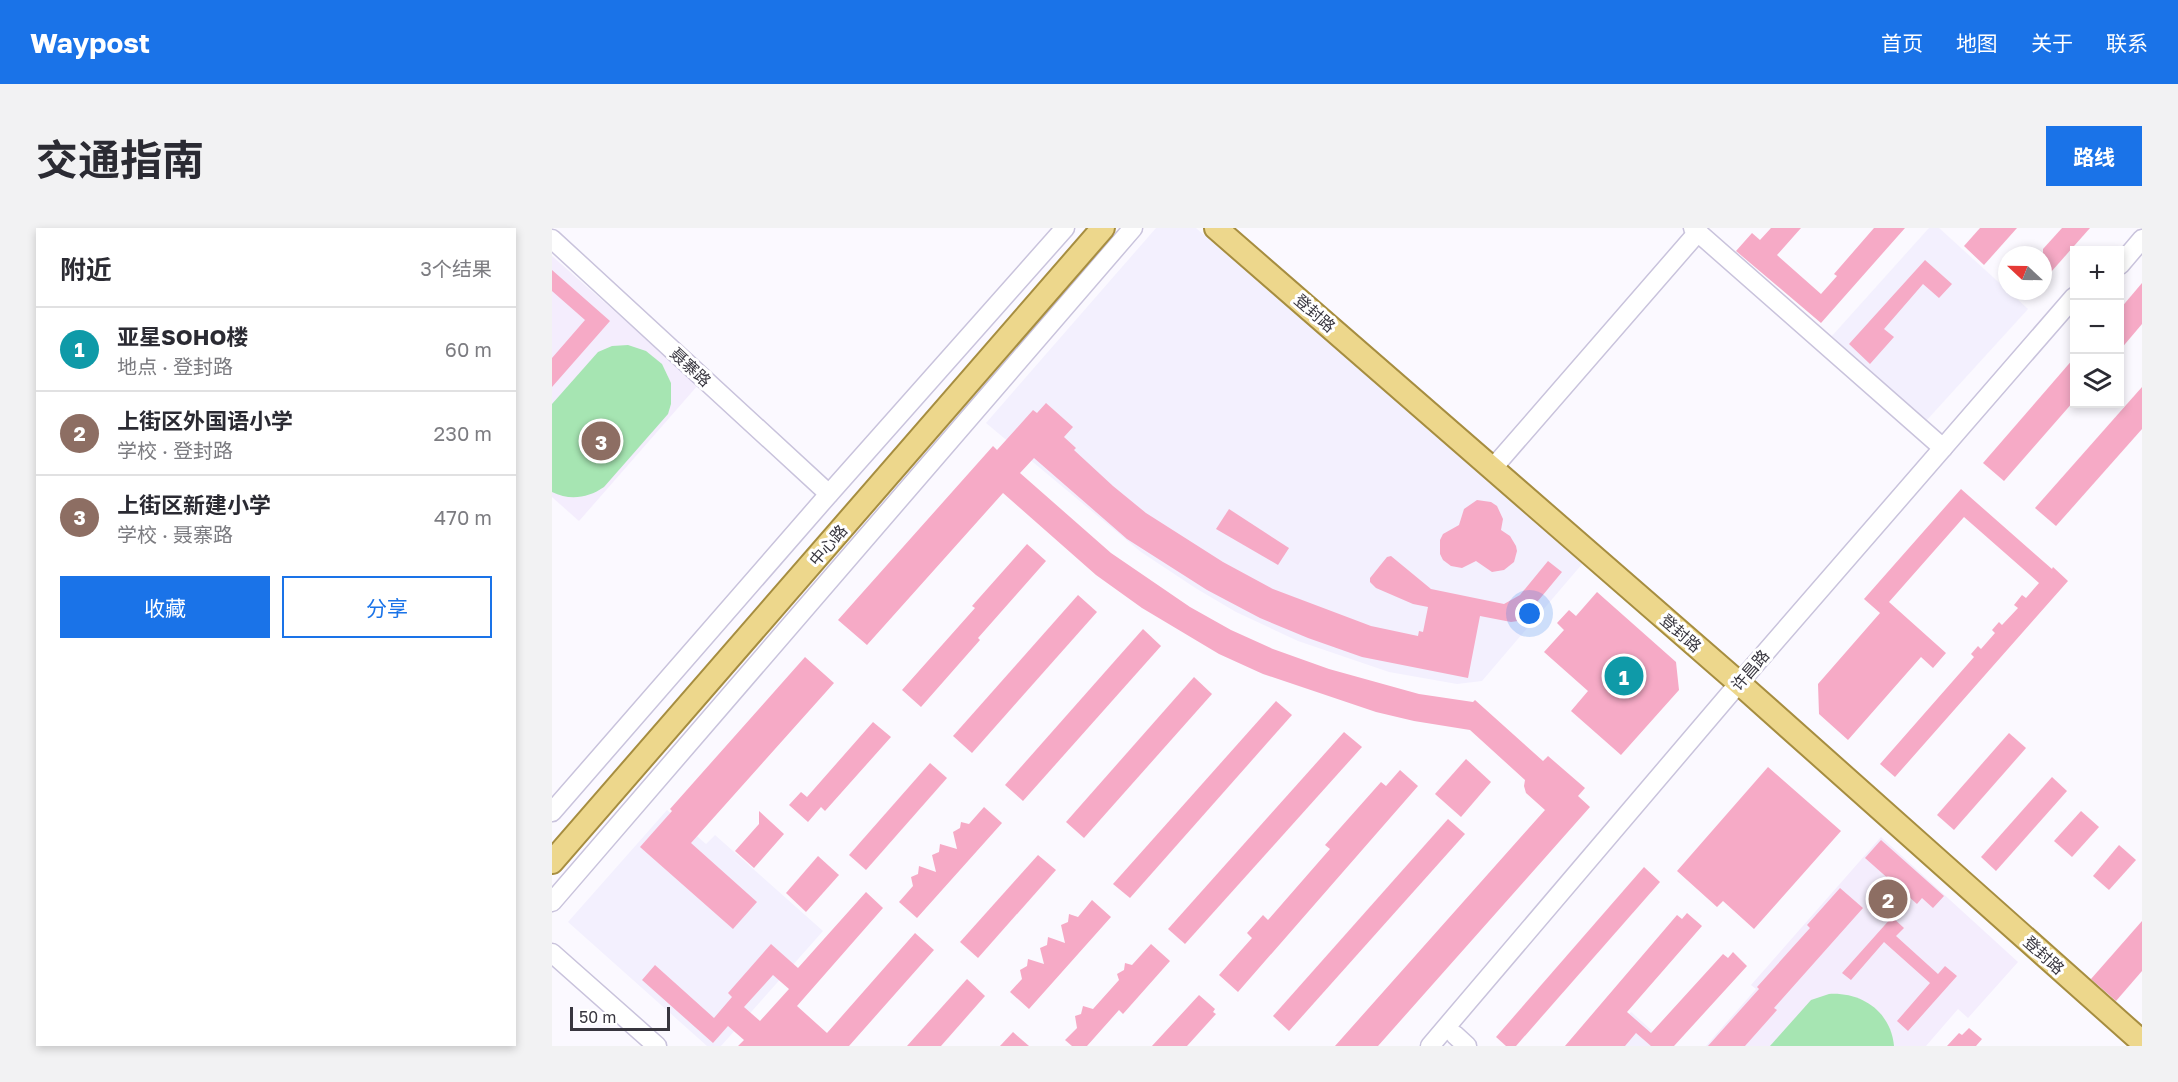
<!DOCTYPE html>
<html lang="zh">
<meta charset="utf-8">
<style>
body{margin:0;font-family:"Golos Text","Noto Sans SC",sans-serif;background:#f2f2f3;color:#2b2b33}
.controls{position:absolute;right:18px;top:18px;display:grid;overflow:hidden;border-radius:0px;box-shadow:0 3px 9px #0003}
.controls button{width:54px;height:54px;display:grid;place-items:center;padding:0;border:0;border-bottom:2px solid #e1e1e2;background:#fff;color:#2b2b33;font:30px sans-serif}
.compass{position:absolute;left:1446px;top:18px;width:54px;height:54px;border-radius:50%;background:#fff;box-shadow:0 3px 9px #0003;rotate:292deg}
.scale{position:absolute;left:18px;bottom:15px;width:100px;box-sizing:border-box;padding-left:6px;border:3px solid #38363f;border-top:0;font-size:16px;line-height:21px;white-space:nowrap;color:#38363f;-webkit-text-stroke:4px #fff;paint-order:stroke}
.you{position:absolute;left:978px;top:386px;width:21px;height:21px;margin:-15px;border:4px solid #fff;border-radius:50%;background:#1a73e8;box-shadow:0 0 0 9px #1a73e833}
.badge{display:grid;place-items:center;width:39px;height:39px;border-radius:50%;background:#1a73e8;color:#fff;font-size:20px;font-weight:700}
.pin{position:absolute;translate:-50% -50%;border:3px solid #fff;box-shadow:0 2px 6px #0006}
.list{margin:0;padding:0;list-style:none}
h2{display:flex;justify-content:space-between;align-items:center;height:78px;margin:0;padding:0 24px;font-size:26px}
h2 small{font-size:20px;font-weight:400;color:#7c7c81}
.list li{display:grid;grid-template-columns:39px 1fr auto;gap:18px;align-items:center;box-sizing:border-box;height:84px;padding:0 24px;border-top:2px solid #e1e1e2}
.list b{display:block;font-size:22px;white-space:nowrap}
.list p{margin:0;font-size:20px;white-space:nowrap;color:#7c7c81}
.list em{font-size:20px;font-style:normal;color:#7c7c81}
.actions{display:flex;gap:12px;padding:18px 24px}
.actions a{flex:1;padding:14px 0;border:2px solid #1a73e8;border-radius:0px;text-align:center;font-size:21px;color:#1a73e8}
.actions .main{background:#1a73e8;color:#fff}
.icon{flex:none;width:33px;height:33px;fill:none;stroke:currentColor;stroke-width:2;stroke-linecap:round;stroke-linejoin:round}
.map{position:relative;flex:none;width:1590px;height:818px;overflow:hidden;border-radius:0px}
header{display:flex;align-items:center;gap:36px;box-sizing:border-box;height:84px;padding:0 30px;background:#1a73e8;color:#fff}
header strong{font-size:28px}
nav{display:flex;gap:33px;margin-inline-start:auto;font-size:21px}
.intro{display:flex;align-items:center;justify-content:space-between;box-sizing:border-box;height:144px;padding:0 36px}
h1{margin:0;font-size:42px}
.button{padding:15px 27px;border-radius:0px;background:#1a73e8;color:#fff;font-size:21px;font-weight:700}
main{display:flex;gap:36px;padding:0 36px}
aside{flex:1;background:#fff;border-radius:0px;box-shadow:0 3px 9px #0003}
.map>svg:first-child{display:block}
</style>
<header>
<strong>Waypost</strong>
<nav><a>首页</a><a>地图</a><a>关于</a><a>联系</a></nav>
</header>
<div class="intro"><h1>交通指南</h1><a class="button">路线</a></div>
<main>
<aside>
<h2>附近<small>3个结果</small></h2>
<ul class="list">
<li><span class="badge" style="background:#0f9aa8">1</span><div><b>亚星SOHO楼</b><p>地点 · 登封路</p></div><em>60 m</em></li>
<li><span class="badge" style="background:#8d6e63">2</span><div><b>上街区外国语小学</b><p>学校 · 登封路</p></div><em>230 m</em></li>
<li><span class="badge" style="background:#8d6e63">3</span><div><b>上街区新建小学</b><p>学校 · 聂寨路</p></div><em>470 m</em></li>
</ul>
<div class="actions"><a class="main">收藏</a><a>分享</a></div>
</aside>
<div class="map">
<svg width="1590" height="818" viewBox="0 0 1590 818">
<rect width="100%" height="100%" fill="#fbf9ff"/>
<g fill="#f3f0fe">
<polygon points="604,0 644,0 1031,335 930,453 905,456 837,444 746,413 684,384 645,361 589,324 434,195"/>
<polygon points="1377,0 1387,0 1476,81 1373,194 1280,108"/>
<polygon points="115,582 154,616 163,607 271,703 169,818 155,818 16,694"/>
<polygon points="1079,784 1117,818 1049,818"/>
</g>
<g fill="#f4edfd">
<polygon points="0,28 146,157 27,293 0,269"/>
<polygon points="1329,609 1466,734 1416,790 1406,781 1374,818 1154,818 1204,761 1199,757"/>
</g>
<g fill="#a6e5b2">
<path d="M76 117 94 123 110 136 119 155V176L116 186 52 259C36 270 18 273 0 264V176L46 124 60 118Z"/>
<path d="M1277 766C1310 764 1339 784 1342 818H1218L1259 772Z"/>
</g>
<g fill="#f6aac6" fill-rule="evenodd">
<polygon points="1219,0 1249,0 1225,27 1269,66 1285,48 1282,46 1322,0 1353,0 1269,95 1184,23 1200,5 1208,12"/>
<polygon points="1428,0 1465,0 1432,37 1412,18"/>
<polygon points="1510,0 1538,0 1491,53 1491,21"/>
<polygon points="1373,32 1400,56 1387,70 1371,56 1332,101 1342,109 1318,136 1297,116"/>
<polygon points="0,42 58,93 0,159 0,130 33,92 0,63"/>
<polygon points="1590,55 1590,96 1568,122 1568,81"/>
<polygon points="1522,130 1522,173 1452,253 1431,235"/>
<polygon points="1590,159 1590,201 1504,298 1483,280"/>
<polygon points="494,175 521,199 512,209 524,220 522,222 561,258 594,285 671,334 721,361 819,398 866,408 867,403 871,404 876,379 861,376 824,360 818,354 818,350 835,329 839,328 879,361 952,376 968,367 996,333 1010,344 976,385 966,393 959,394 928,388 916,450 810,429 756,410 708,390 655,362 575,311 482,230 468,245 559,325 638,379 679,402 721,421 777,441 867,466 921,474 923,472 991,533 996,528 1033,560 1026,568 1038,579 826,818 783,818 993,582 974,565 972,558 973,552 918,502 862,493 824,484 711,446 667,426 590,380 544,347 451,265 315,417 286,392 441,218 445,222 481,182 485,185"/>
<polygon points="1409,261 1500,341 1501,339 1516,353 1343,549 1328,536 1422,429 1419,426 1426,418 1429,421 1443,405 1440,402 1447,394 1450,397 1466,380 1462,377 1470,367 1474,370 1487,355 1412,289 1337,374 1394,425 1381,440 1369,429 1296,512 1267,486 1266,456 1328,385 1312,371"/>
<polygon points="925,272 939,274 945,278 951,291 949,302 958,308 964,318 965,323 962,334 952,342 940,344 924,333 910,340 899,338 891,332 888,326 888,312 891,306 907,297 912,281"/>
<polygon points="677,281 737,320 726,337 664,301"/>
<polygon points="475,316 494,333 426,410 428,412 369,479 350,462 423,380 420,378"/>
<polygon points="1045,364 1124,434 1127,462 1069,527 1019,483 1036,463 992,424 1012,402 1005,395 1017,382 1024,388"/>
<polygon points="526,367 545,384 420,525 401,508"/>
<polygon points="591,401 609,418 471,573 453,557"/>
<polygon points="253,429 282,455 139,615 205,674 181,701 88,619 120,583 118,581"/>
<polygon points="642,449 660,466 532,610 514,594"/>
<polygon points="724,473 740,487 578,670 561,656"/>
<polygon points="321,494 339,509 273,583 269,579 256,594 237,577 249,564 255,569"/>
<polygon points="792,504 810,519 633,716 616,701"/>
<polygon points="1457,505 1474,520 1402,602 1385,587"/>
<polygon points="914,531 939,554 909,589 883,566"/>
<polygon points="378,535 395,550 314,642 297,627"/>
<polygon points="1216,539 1289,603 1202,701 1171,673 1165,679 1125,643"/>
<polygon points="848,542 866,558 686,764 667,747 700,710 695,705 711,687 716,692 778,621 773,617 829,554 834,558"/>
<polygon points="1500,549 1515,563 1444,643 1429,629"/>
<polygon points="432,579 450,595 365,690 347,674 361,658 359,649 366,646 367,638 384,644 380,627 387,624 388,616 405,621 401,604 408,600 409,594 417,596"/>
<polygon points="207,583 232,606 202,640 183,623 207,596"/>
<polygon points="1529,583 1547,599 1520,629 1502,613"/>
<polygon points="896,591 913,606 737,803 721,788"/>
<polygon points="1329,612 1392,668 1381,680 1370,670 1365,676 1313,630"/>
<polygon points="1567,617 1584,632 1557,662 1541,648"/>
<polygon points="486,627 504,642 426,730 408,714"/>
<polygon points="266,628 287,647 254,684 234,665"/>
<polygon points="1092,639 1108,654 964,818 954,818 944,809"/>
<polygon points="1288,660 1311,680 1222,780 1225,782 1193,818 1156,818 1207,761 1205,759 1258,700 1255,697"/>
<path d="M314 664 331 680 245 778 275 805 363 705 382 722 297 818H186L192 812 176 798 161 815 90 752 103 737 162 790 180 769 176 765 219 716 246 740ZM221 747 237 761 208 793 192 779Z"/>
<polygon points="540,672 559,689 477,781 458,764 470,751 468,742 475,738 476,731 492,736 488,720 495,717 496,709 513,715 509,697 516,694 517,686 526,689"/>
<polygon points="1135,685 1150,698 1075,784 1099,805 1171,726 1176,730 1181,724 1195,738 1122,818 1099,818 1084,805 1073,818 1013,818 1125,687 1130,691"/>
<polygon points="1340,689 1352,700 1344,708 1386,746 1393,738 1405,748 1356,803 1345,793 1378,755 1332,714 1299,752 1290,745"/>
<polygon points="1590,693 1590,743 1564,773 1539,751"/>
<polygon points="599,716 618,733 571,786 567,782 535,818 520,818 513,812 525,800 523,788 529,786 531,778 541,781 567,752 565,746 572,742 573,735 580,737"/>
<polygon points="415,751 433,768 389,818 355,818"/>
<polygon points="647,767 663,781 661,784 664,786 635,818 600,818"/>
<polygon points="1417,800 1430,811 1424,818 1395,818 1407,805 1410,807"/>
<polygon points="461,804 477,818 448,818"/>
</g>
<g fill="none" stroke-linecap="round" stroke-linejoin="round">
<defs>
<g id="minor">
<polyline points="1141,0 1391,220"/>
<polyline points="0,11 277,266"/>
<polyline points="1568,37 1590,11"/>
<polyline points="940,241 1146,4"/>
<polyline points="0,584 277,266 513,0"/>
<polyline points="0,674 581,0"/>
<polyline points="0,725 105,818"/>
<polyline points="903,807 915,818"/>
<polyline points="878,818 1187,455 1522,69"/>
</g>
<g id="major">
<polyline points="664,0 1196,463 1590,814"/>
<polyline points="0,634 551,0"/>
</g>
</defs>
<use href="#minor" stroke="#c9c3dc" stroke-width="21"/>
<use href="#major" stroke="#a68d40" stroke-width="26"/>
<use href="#minor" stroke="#fff" stroke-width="18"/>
<use href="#major" stroke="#edd78c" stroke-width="22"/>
</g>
<g text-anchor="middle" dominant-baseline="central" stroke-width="6" stroke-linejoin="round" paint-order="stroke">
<g font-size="16" fill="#38363f" stroke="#fff">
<text transform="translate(763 85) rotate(41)">登封路</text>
<text transform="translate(139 139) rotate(43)">聂寨路</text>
<text transform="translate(276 317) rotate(-49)">中心路</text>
<text transform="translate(1129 405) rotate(41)">登封路</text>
<text transform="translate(1198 442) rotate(-49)">许昌路</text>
<text transform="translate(1492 727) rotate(42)">登封路</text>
</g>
</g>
</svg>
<div class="controls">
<button>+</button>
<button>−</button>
<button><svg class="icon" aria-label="layers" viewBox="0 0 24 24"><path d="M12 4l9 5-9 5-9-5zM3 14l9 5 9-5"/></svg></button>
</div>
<svg class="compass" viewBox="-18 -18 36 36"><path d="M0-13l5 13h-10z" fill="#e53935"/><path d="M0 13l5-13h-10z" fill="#7c7c81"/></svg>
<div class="scale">50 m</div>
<div class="you"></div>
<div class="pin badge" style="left:1072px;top:448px;background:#0f9aa8">1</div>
<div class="pin badge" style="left:1336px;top:671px;background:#8d6e63">2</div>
<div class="pin badge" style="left:49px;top:213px;background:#8d6e63">3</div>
</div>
</main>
